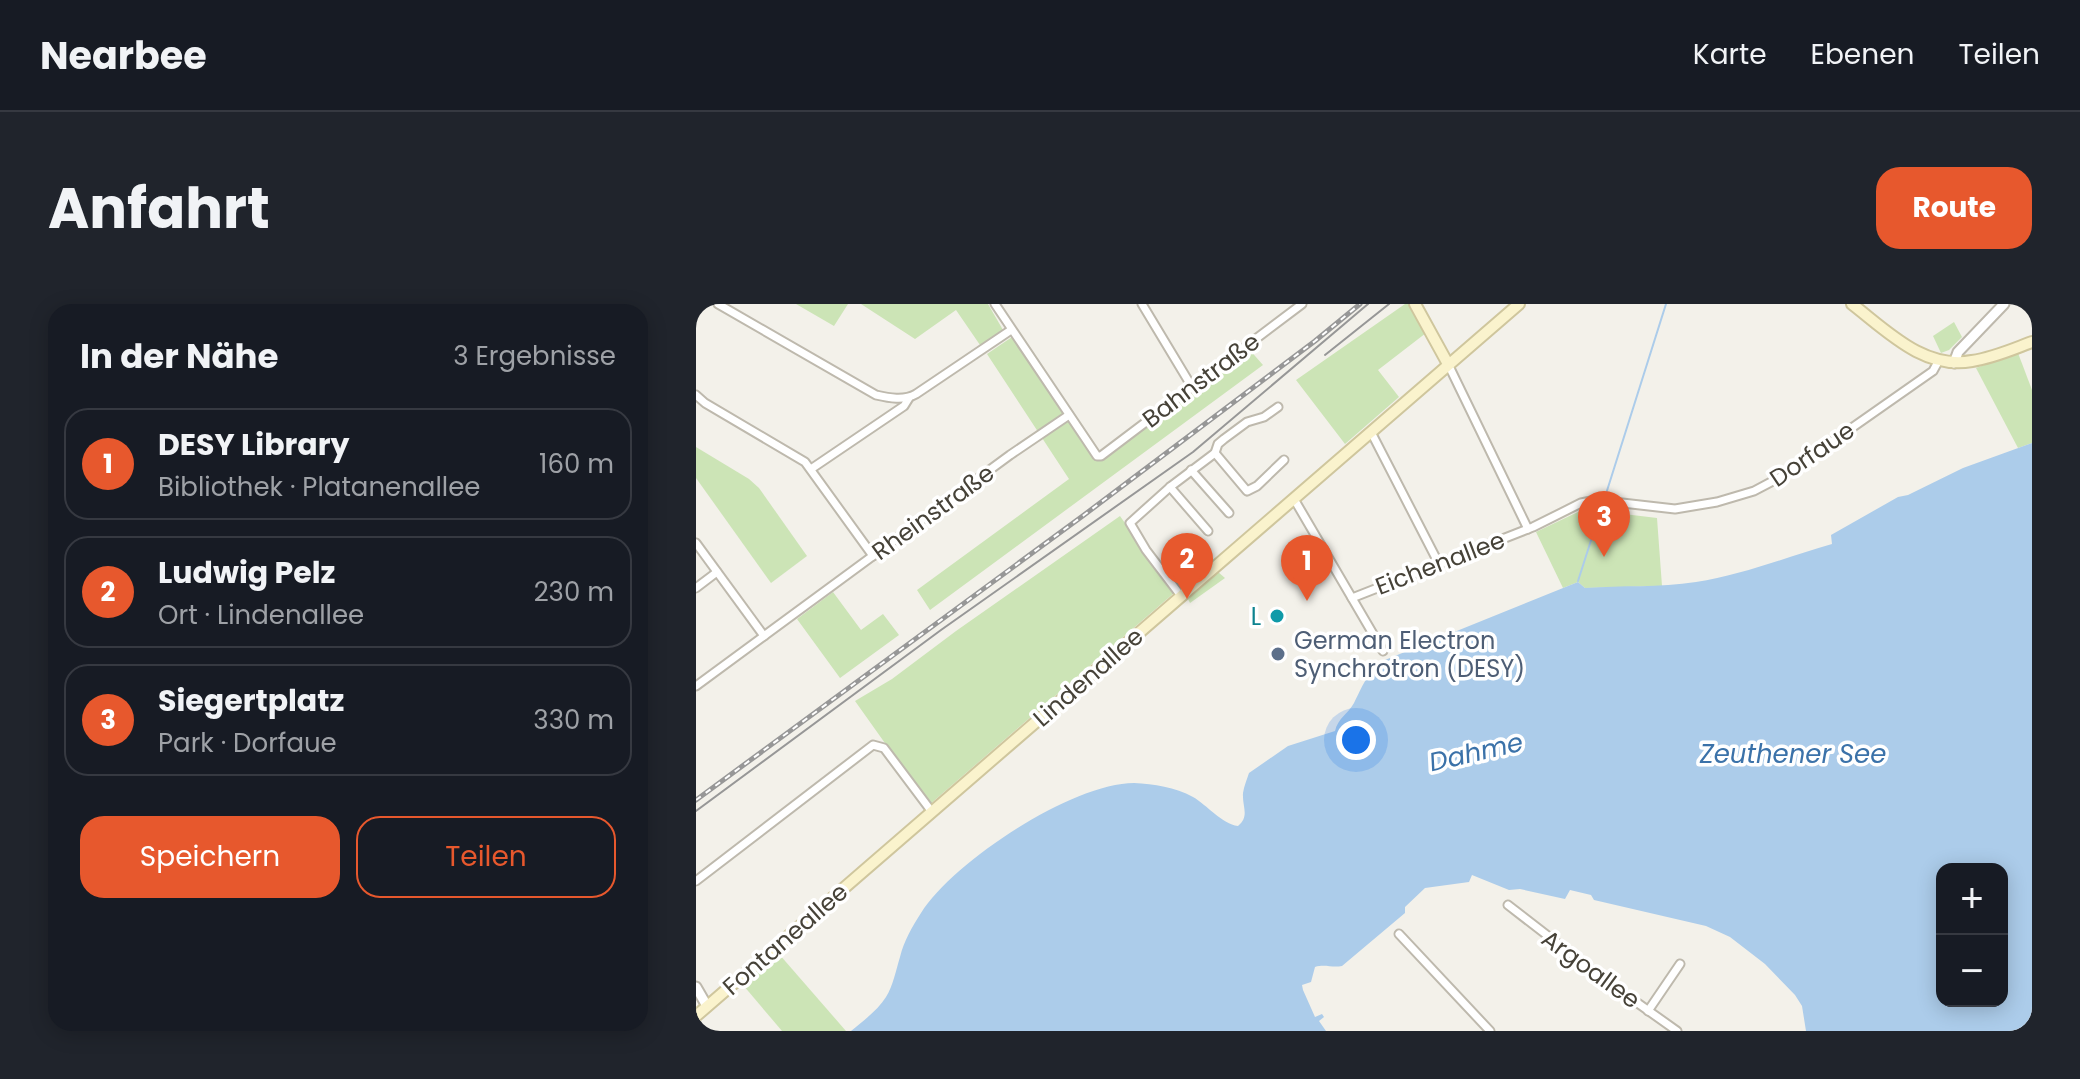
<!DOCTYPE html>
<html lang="de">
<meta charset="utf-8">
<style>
body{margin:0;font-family:Poppins,sans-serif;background:#20242c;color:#f1f3f6}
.controls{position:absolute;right:24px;bottom:24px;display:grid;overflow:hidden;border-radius:16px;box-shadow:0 4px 20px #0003}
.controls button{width:72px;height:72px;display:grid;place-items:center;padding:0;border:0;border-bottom:2px solid #363941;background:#171b24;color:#f1f3f6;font:40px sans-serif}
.you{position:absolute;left:660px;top:436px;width:28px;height:28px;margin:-20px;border:6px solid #fff;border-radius:50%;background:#1a73e8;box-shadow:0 0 0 12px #1a73e833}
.badge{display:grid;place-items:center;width:52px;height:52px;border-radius:50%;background:#e7582d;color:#fff;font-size:26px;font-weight:700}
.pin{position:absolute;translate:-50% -66px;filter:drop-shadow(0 2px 4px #0008)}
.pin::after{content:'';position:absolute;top:42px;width:28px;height:24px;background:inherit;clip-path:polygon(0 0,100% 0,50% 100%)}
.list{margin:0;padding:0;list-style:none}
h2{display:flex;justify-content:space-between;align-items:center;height:104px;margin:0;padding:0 32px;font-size:34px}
h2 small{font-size:26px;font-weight:400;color:#9ea1a6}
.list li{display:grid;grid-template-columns:52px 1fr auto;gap:24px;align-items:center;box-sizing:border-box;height:112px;margin:0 16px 16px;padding:0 16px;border:2px solid #363941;border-radius:24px}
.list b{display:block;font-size:30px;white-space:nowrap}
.list p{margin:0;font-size:26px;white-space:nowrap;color:#9ea1a6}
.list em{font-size:26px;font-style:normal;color:#9ea1a6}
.actions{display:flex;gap:16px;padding:24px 32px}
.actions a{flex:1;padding:18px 0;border:2px solid #e7582d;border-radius:24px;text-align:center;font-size:28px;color:#e7582d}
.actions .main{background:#e7582d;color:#fff}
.map{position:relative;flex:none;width:1336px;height:727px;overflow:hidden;border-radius:24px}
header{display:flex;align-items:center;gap:48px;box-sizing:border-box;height:112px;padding:0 40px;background:#171b24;border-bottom:2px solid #363941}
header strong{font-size:38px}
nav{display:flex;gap:44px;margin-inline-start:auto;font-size:28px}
.intro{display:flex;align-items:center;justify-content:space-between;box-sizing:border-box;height:192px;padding:0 48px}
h1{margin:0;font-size:56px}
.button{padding:20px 36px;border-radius:24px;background:#e7582d;color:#fff;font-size:28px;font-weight:700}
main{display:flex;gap:48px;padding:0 48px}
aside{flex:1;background:#171b24;border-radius:24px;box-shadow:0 4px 20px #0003}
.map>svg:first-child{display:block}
</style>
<header>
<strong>Nearbee</strong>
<nav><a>Karte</a><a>Ebenen</a><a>Teilen</a></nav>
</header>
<div class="intro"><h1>Anfahrt</h1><a class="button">Route</a></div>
<main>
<aside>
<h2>In der Nähe<small>3 Ergebnisse</small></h2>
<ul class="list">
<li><span class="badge">1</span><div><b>DESY Library</b><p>Bibliothek · Platanenallee</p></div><em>160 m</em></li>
<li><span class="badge">2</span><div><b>Ludwig Pelz</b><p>Ort · Lindenallee</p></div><em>230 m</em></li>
<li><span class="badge">3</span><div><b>Siegertplatz</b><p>Park · Dorfaue</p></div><em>330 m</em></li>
</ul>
<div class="actions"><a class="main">Speichern</a><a>Teilen</a></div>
</aside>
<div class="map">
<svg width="1336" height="727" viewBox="0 0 1336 727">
<rect width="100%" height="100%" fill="#f3f1ea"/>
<g fill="#cce4b6">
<polygon points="100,0 152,0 138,22"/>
<polygon points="165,0 292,0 307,26 284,41 260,6 219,35"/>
<polygon points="709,0 712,0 730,29 682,66 703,93 649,140 600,76"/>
<polygon points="1258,18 1266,33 1253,46 1245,49 1237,32"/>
<polygon points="316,33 398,156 406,155 552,44 567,61 234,306 221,286 373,175 291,50"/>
<polygon points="1322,49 1336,86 1336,139 1322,144 1280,64"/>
<polygon points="0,143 53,175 63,184 111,252 75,279 0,174"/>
<polygon points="895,206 961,214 966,282 889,284 882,278 867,284 840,228 884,207"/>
<polygon points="424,212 478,289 233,501 159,397 196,375 260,327"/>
<polygon points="522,268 529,274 494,299 492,295"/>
<polygon points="137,288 165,326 187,310 203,331 144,374 101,315"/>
<polygon points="83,650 150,727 86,727 47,681"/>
</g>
<path fill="#acccea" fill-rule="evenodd" d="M1336 139V727H1110L1106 702 1099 691 1069 660 1034 633 1010 622 898 596 895 591 874 586 869 595 824 585 813 586 776 571 773 578 729 584 709 603V609L646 662C636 664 629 660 619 663L615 678 606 681 607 686 619 713 626 710 628 713 623 717 630 727H155C167 717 182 706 190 693 197 682 200 666 204 653 208 637 216 623 225 609 257 558 376 479 438 479 458 480 479 483 497 493 511 501 526 520 542 522 554 512 546 503 547 489 548 482 551 475 553 469L592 442 639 427C642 414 652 410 658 399 667 381 669 374 684 358L882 278 889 284C926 281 963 284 1000 278 1046 271 1091 253 1136 240L1135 231 1202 193 1212 191 1267 164ZM1306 565V697H1246V565Z"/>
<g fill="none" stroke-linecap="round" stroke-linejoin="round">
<g stroke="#acccea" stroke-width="2">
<polyline points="909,193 970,0"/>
<polyline points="882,277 907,199"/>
</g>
<defs>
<g id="minor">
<path d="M22 0 180 91C193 94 208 97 220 90L315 26"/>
<polyline points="299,0 391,137 401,152 405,152 606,0"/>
<polyline points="446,0 496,83"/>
<polyline points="752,60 832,225"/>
<polyline points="0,91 9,99 109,158 177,252"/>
<polyline points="675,128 743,260"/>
<polyline points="519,149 551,187 561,182 588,156"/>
<polyline points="115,165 208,102 213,94"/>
<polyline points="495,166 533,209"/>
<polyline points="474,183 512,227"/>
<polyline points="598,195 687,347"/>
<polyline points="0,239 68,332"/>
<polyline points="0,284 21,268"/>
<polyline points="485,292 450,246 434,219 474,183 519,149 522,140 528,135 551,118 568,113 582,103"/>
<polyline points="656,294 837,223 885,199 900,196 979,205 1021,198 1058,187 1090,170 1237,67 1243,56"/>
<polyline points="0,382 314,151 373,111"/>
<polyline points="0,577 177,441 188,444 236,508"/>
<polyline points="812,601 905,673 981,727"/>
<polyline points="703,630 794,727"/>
<polyline points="952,707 984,660"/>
</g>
<g id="tertiary">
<polyline points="1258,59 1262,48 1308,0"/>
<polyline points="0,683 11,702"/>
</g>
<g id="secondary">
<polyline points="719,0 752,60"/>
<path d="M1156 0C1191 27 1228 66 1276 57 1297 54 1317 45 1336 38"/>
<polyline points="0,712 823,0"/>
</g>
</defs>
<use href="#minor" stroke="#beb9ad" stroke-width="11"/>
<use href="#tertiary" stroke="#beb9ad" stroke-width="13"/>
<use href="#secondary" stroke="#cfc69d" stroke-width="14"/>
<use href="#minor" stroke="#fff" stroke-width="7"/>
<use href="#tertiary" stroke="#fff" stroke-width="9"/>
<use href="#secondary" stroke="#faf3cd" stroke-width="10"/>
<g stroke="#979797" stroke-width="2">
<polyline points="629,51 693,0"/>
<polyline points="0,507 245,326 497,148 672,0"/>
</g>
<defs>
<polyline id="rail" points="0,496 388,211 619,37 664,0"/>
</defs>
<use href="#rail" stroke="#979797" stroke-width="5"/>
<use href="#rail" stroke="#fff" stroke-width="2" stroke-dasharray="6" stroke-linecap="butt"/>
</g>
<circle fill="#0f9aa8" stroke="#fff" stroke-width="3" cx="581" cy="312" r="8"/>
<circle fill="#5c6f8a" stroke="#fff" stroke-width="3" cx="582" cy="350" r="8"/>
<g text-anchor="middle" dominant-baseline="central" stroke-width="7" stroke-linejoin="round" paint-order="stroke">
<g font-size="24" fill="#464238" stroke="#fff">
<text transform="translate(505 76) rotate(-37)">Bahnstraße</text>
<text transform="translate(1116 150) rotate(-34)">Dorfaue</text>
<text transform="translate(237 208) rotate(-36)">Rheinstraße</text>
<text transform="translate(744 259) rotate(-21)">Eichenallee</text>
<text transform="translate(392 373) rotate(-41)">Lindenallee</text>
<text transform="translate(89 635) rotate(-41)">Fontaneallee</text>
<text transform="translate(895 665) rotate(36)">Argoallee</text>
</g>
<g font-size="24" fill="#0d838f" stroke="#fff" text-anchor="end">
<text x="565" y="312">L</text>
</g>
<g font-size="24" fill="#4e5e75" stroke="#fff" text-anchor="start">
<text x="598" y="336">German Electron<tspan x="598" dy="28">Synchrotron (DESY)</tspan></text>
</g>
<g font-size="26" font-style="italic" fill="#3b72a9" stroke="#fff">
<text transform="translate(780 448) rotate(-13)">Dahme</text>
<text x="1097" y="450">Zeuthener See</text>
</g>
</g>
</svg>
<div class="controls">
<button>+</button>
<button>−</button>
</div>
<div class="you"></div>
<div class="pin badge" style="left:611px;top:297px">1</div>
<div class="pin badge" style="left:491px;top:295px">2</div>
<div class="pin badge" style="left:908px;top:253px">3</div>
</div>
</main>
